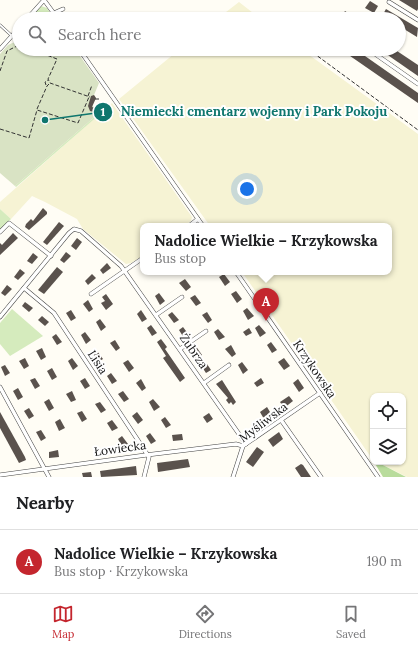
<!DOCTYPE html>
<meta charset="utf-8">
<style>
body{margin:0;font-family:Lora,serif;background:#f6f6f6;color:#202124}
.controls{position:absolute;right:12px;bottom:12px;display:grid;overflow:hidden;border-radius:8px;box-shadow:0 1px 3px #0004}
.controls button{width:36px;height:36px;display:grid;place-items:center;padding:0;border:0;border-bottom:1px solid #e0e0e0;background:#fff;color:#202124;font:20px sans-serif}
.you{position:absolute;left:247px;top:189px;width:14px;height:14px;margin:-10px;border:3px solid #fff;border-radius:50%;background:#1a73e8;box-shadow:0 0 0 6px #1a73e833}
.badge{display:grid;place-items:center;width:26px;height:26px;border-radius:50%;background:#c4262e;color:#fff;font-size:13px;font-weight:700}
.pin{position:absolute;translate:-50% -33px;filter:drop-shadow(0 1px 2px #0008)}
.pin::after{content:'';position:absolute;top:21px;width:14px;height:12px;background:inherit;clip-path:polygon(0 0,100% 0,50% 100%)}
.popup{position:absolute;left:140px;top:223px;width:252px;height:52px;box-sizing:border-box;display:grid;place-content:center;border-radius:8px;background:#fff;filter:drop-shadow(0 1px 3px #0005);font-size:13px;white-space:nowrap;color:#757577}
.popup b{font-size:15px;color:#202124}
.popup::after{content:'';position:absolute;left:50%;top:100%;margin-left:-8px;border:8px solid transparent;border-top-color:#fff}
.list{margin:0;padding:0;list-style:none}
h2{display:flex;justify-content:space-between;align-items:center;height:52px;margin:0;padding:0 16px;font-size:17px}
h2 small{font-size:13px;font-weight:400;color:#757577}
.list li{display:grid;grid-template-columns:26px 1fr auto;gap:12px;align-items:center;box-sizing:border-box;height:64px;padding:0 16px;border-top:1px solid #e0e0e0}
.list b{display:block;font-size:15px;white-space:nowrap}
.list p{margin:0;font-size:13px;white-space:nowrap;color:#757577}
.list em{font-size:13px;font-style:normal;color:#757577}
.icon{flex:none;width:22px;height:22px;fill:none;stroke:currentColor;stroke-width:2;stroke-linecap:round;stroke-linejoin:round}
.map{position:relative;flex:none;width:418px;height:477px;overflow:hidden}
.search{position:absolute;background:#fff;box-shadow:0 1px 3px #0004;left:12px;right:12px;top:12px;height:44px;display:flex;align-items:center;gap:10px;box-sizing:border-box;padding:0 14px;border-radius:22px;color:#757577;font-size:15px}
.sheet{height:116px;background:#fff}
nav{display:flex;justify-content:space-around;align-items:center;box-sizing:border-box;height:56px;border-top:1px solid #e0e0e0;background:#fff;font-size:11px;color:#757577}
nav a{display:grid;justify-items:center;gap:2px}
nav .on{color:#c4262e}
.map>svg:first-child{display:block}
</style>
<div class="map">
<svg width="418" height="477" viewBox="0 0 418 477">
<rect width="100%" height="100%" fill="#fffdf5"/>
<g fill="#f6f3d4">
<polygon points="239,2 261,19 217,19"/>
<polygon points="180,49 301,49 418,134 418,477 407,477 377,462 403,462 403,396 373,396 373,460 242,272 389,272 389,226 210,226 119,99"/>
<polygon points="112,103 192,217 191,221 184,226 143,226 143,256 131,263 126,264 83,229 77,219 45,202 32,196 11,219 0,209 0,202"/>
</g>
<g fill="#d5ebbd">
<polygon points="41,6 47,8 54,19 29,19"/>
<polygon points="99,113 100,114 16,187 15,186"/>
<polygon points="0,209 11,219 0,230"/>
<polygon points="12,309 43,336 10,356 0,344 0,323"/>
</g>
<polygon fill="#b9dc9c" points="374,462 377,462 406,477 383,477"/>
<polygon fill="#d9e3c4" points="19,40 19,49 75,49 99,83 94,95 96,98 92,105 99,113 15,186 0,173 0,54 8,45"/>
<g fill="#5a524d">
<polygon points="399,0 418,0 418,9 417,11"/>
<polygon points="370,1 378,6 374,13 365,8"/>
<polygon points="386,9 418,28 417,37 399,26 399,19 387,19 382,16"/>
<polygon points="345,11 354,17 352,19 340,19"/>
<polygon points="340,49 355,49 385,70 418,93 418,103"/>
<polygon points="379,49 394,49 418,65 418,76"/>
<polygon points="94,95 96,98 92,107 95,108 94,112 90,111 88,106 91,96"/>
<polygon points="43,208 47,212 47,214 29,230 25,227 26,224 31,219 33,221"/>
<polygon points="59,222 64,226 47,245 43,242"/>
<polygon points="13,233 18,238 0,255 0,243 2,245"/>
<polygon points="77,238 82,242 76,250 71,246"/>
<polygon points="66,252 71,256 64,263 60,260"/>
<polygon points="33,253 38,257 32,264 27,261"/>
<polygon points="107,263 111,268 103,274 100,270"/>
<polygon points="57,267 63,272 44,294 38,290"/>
<polygon points="20,269 25,273 18,280 14,277"/>
<polygon points="92,274 96,278 88,285 85,281"/>
<polygon points="224,274 230,282 225,286 219,277"/>
<polygon points="185,279 191,287 186,291 179,283"/>
<polygon points="7,285 12,289 5,296 1,293"/>
<polygon points="236,291 242,299 237,303 231,294"/>
<polygon points="159,293 165,301 160,305 155,296"/>
<polygon points="106,294 113,304 106,310 101,303 105,301 102,297"/>
<polygon points="195,295 201,303 196,306 190,298"/>
<polygon points="88,300 93,309 89,312 83,304"/>
<polygon points="25,302 33,308 29,312 22,306"/>
<polygon points="247,308 254,316 248,320 243,311"/>
<polygon points="71,310 76,318 71,321 66,313"/>
<polygon points="141,310 147,319 142,322 137,314"/>
<polygon points="172,312 179,320 174,323 168,315"/>
<polygon points="207,312 212,320 208,323 202,315"/>
<polygon points="42,316 49,322 45,326 38,320"/>
<polygon points="100,319 106,327 101,331 96,322"/>
<polygon points="151,325 157,333 152,336 147,328"/>
<polygon points="259,325 266,333 260,337 255,328"/>
<polygon points="183,327 189,335 184,338 179,330"/>
<polygon points="249,328 252,333 246,336 243,332"/>
<polygon points="218,329 225,337 219,340 214,332"/>
<polygon points="85,332 91,340 86,344 81,335"/>
<polygon points="56,334 62,342 57,345 52,337"/>
<polygon points="161,339 167,347 165,349 185,378 180,382 163,358 166,356 157,342"/>
<polygon points="115,340 120,348 116,351 110,343"/>
<polygon points="271,342 277,350 272,353 267,345"/>
<polygon points="195,345 202,355 196,359 189,349"/>
<polygon points="231,345 236,354 232,357 225,349"/>
<polygon points="42,348 46,357 41,360 36,351"/>
<polygon points="97,351 103,359 98,362 93,354"/>
<polygon points="25,358 29,366 24,369 19,361"/>
<polygon points="72,358 78,366 73,370 68,361"/>
<polygon points="284,358 290,366 284,370 278,362"/>
<polygon points="128,360 134,368 129,372 123,363"/>
<polygon points="242,362 248,370 243,374 238,365"/>
<polygon points="207,364 211,370 206,373 202,367"/>
<polygon points="5,365 10,373 5,376 1,367"/>
<polygon points="52,368 57,377 52,380 47,371"/>
<polygon points="111,373 117,381 112,384 107,376"/>
<polygon points="35,378 40,386 35,389 30,380"/>
<polygon points="85,378 90,386 85,389 80,381"/>
<polygon points="261,378 264,383 257,387 254,383"/>
<polygon points="141,379 146,388 142,391 136,383"/>
<polygon points="298,379 304,388 299,392 293,383"/>
<polygon points="222,380 236,402 233,405 231,402 229,404 226,400 228,398 216,384"/>
<polygon points="18,388 23,397 18,400 13,391"/>
<polygon points="72,391 76,400 71,402 66,394"/>
<polygon points="123,391 129,399 124,402 118,394"/>
<polygon points="289,396 293,401 284,408 280,402"/>
<polygon points="49,399 54,408 49,411 44,402"/>
<polygon points="153,399 160,407 154,411 149,402"/>
<polygon points="100,402 106,410 101,413 95,404"/>
<polygon points="267,407 270,412 264,419 260,412"/>
<polygon points="29,408 34,416 29,419 24,411"/>
<polygon points="82,411 87,419 82,422 77,413"/>
<polygon points="0,412 25,457 26,460 19,463 0,428"/>
<polygon points="137,412 143,420 138,424 132,416"/>
<polygon points="209,413 213,419 207,423 203,417"/>
<polygon points="165,417 171,425 166,428 161,420"/>
<polygon points="60,419 65,428 59,431 55,422"/>
<polygon points="112,420 118,428 112,431 107,423"/>
<polygon points="41,430 46,438 41,441 36,432"/>
<polygon points="279,432 283,439 273,447 268,440"/>
<polygon points="150,433 156,441 151,444 146,436"/>
<polygon points="182,434 183,440 173,441 172,435"/>
<polygon points="122,436 128,444 123,448 118,439"/>
<polygon points="257,447 264,452 253,467 246,462"/>
<polygon points="58,450 59,457 49,458 49,452"/>
<polygon points="188,459 190,467 158,472 157,463"/>
<polygon points="301,464 303,465 311,477 301,477 295,468"/>
<polygon points="136,466 137,475 101,477 100,471"/>
<polygon points="91,472 92,477 83,477 82,473"/>
</g>
<g fill="none" stroke-linecap="round" stroke-linejoin="round">
<defs>
<polyline id="lane" points="0,25 12,36"/>
<g id="street">
<polyline points="44,0 58,19"/>
<polyline points="389,2 418,20"/>
<polyline points="54,13 63,9"/>
<polyline points="27,19 44,0"/>
<polyline points="0,49 19,28"/>
<polyline points="79,49 203,226"/>
<polyline points="368,49 418,84"/>
<polyline points="189,226 198,219"/>
<polyline points="0,232 9,223 51,256"/>
<polyline points="236,272 378,477"/>
<polyline points="24,288 54,313 149,457 144,477"/>
<polyline points="91,294 143,258"/>
<polyline points="156,315 182,297"/>
<polyline points="0,317 69,233 74,229 81,231 121,266 246,444"/>
<polyline points="180,349 206,331"/>
<polyline points="204,383 229,365"/>
<polyline points="0,387 49,477"/>
<polyline points="281,420 321,477"/>
<polyline points="0,475 146,455 236,444 243,446"/>
<polyline points="233,477 243,446 320,393"/>
</g>
</defs>
<use href="#lane" stroke="#444" stroke-width="3"/>
<use href="#street" stroke="#444" stroke-width="4.5"/>
<g stroke="#333" stroke-width="1" stroke-dasharray="4 2" stroke-linecap="butt">
<polyline points="31,49 57,59 48,79 50,83 90,97"/>
<polyline points="308,49 418,130"/>
<polyline points="0,71 7,51 19,45"/>
<polyline points="46,85 45,82 48,80"/>
<polyline points="88,96 92,85"/>
<polyline points="95,99 100,99"/>
<polyline points="37,109 47,86 49,84"/>
<polyline points="0,129 29,138 37,110 78,123 89,97"/>
</g>
<use href="#lane" stroke="#fff" stroke-width="2"/>
<use href="#street" stroke="#fff" stroke-width="3.5"/>
</g>
<g text-anchor="middle" dominant-baseline="central" stroke-width="4" stroke-linejoin="round" paint-order="stroke">
<g font-size="12" fill="#111" stroke="#fff">
<text transform="translate(194 351) rotate(55)">Żubrza</text>
<text transform="translate(98 362) rotate(57)">Lisia</text>
<text transform="translate(315 369) rotate(56)">Krzykowska</text>
<text transform="translate(263 422) rotate(-37)">Myśliwska</text>
<text transform="translate(120 448) rotate(-8)">Łowiecka</text>
</g>
</g>
<path fill="none" stroke="#0f766e" stroke-width="1.5" d="M45 120L103 112"/>
<g fill="#0f766e" stroke="#fff" stroke-width="1.5">
<circle cx="45" cy="120" r="4"/>
<circle cx="103" cy="112" r="10"/>
</g>
<g font-size="12" text-anchor="middle" font-weight="bold" fill="#fff">
<text x="103" y="116">1</text>
</g>
<g font-size="13" text-anchor="middle" font-weight="bold" fill="#0f766e" stroke="#fff" stroke-width="4" stroke-linejoin="round" paint-order="stroke">
<text x="254" y="116">Niemiecki cmentarz wojenny i Park Pokoju</text>
</g>
</svg>
<div class="controls">
<button><svg class="icon" aria-label="locate" viewBox="0 0 24 24"><circle cx="12" cy="12" r="6"/><path d="M12 2v4M12 18v4M2 12h4M18 12h4"/></svg></button>
<button><svg class="icon" aria-label="layers" viewBox="0 0 24 24"><path d="M12 4l9 5-9 5-9-5zM3 14l9 5 9-5"/></svg></button>
</div>
<div class="you"></div>
<div class="pin badge" style="left:266px;top:321px">A</div>
<div class="popup"><b>Nadolice Wielkie – Krzykowska</b>Bus stop</div>
<div class="search"><svg class="icon" aria-label="search" viewBox="0 0 24 24"><circle cx="10" cy="10" r="6"/><path d="M15 15l6 6"/></svg>Search here</div>
</div>
<section class="sheet">
<h2>Nearby<small></small></h2>
<ul class="list">
<li><span class="badge">A</span><div><b>Nadolice Wielkie – Krzykowska</b><p>Bus stop · Krzykowska</p></div><em>190 m</em></li>
</ul>
</section>
<nav>
<a class="on"><svg class="icon" aria-label="map" viewBox="0 0 24 24"><path d="M3 6l6-2 6 2 6-2v14l-6 2-6-2-6 2zM9 4v14M15 6v14"/></svg>Map</a>
<a><svg class="icon" aria-label="directions" viewBox="0 0 24 24"><path d="M12 3l9 9-9 9-9-9zM9 14v-3h6M13 9l2 2-2 2"/></svg>Directions</a>
<a><svg class="icon" aria-label="saved" viewBox="0 0 24 24"><path d="M7 4h10v16l-5-4-5 4z"/></svg>Saved</a>
</nav>
